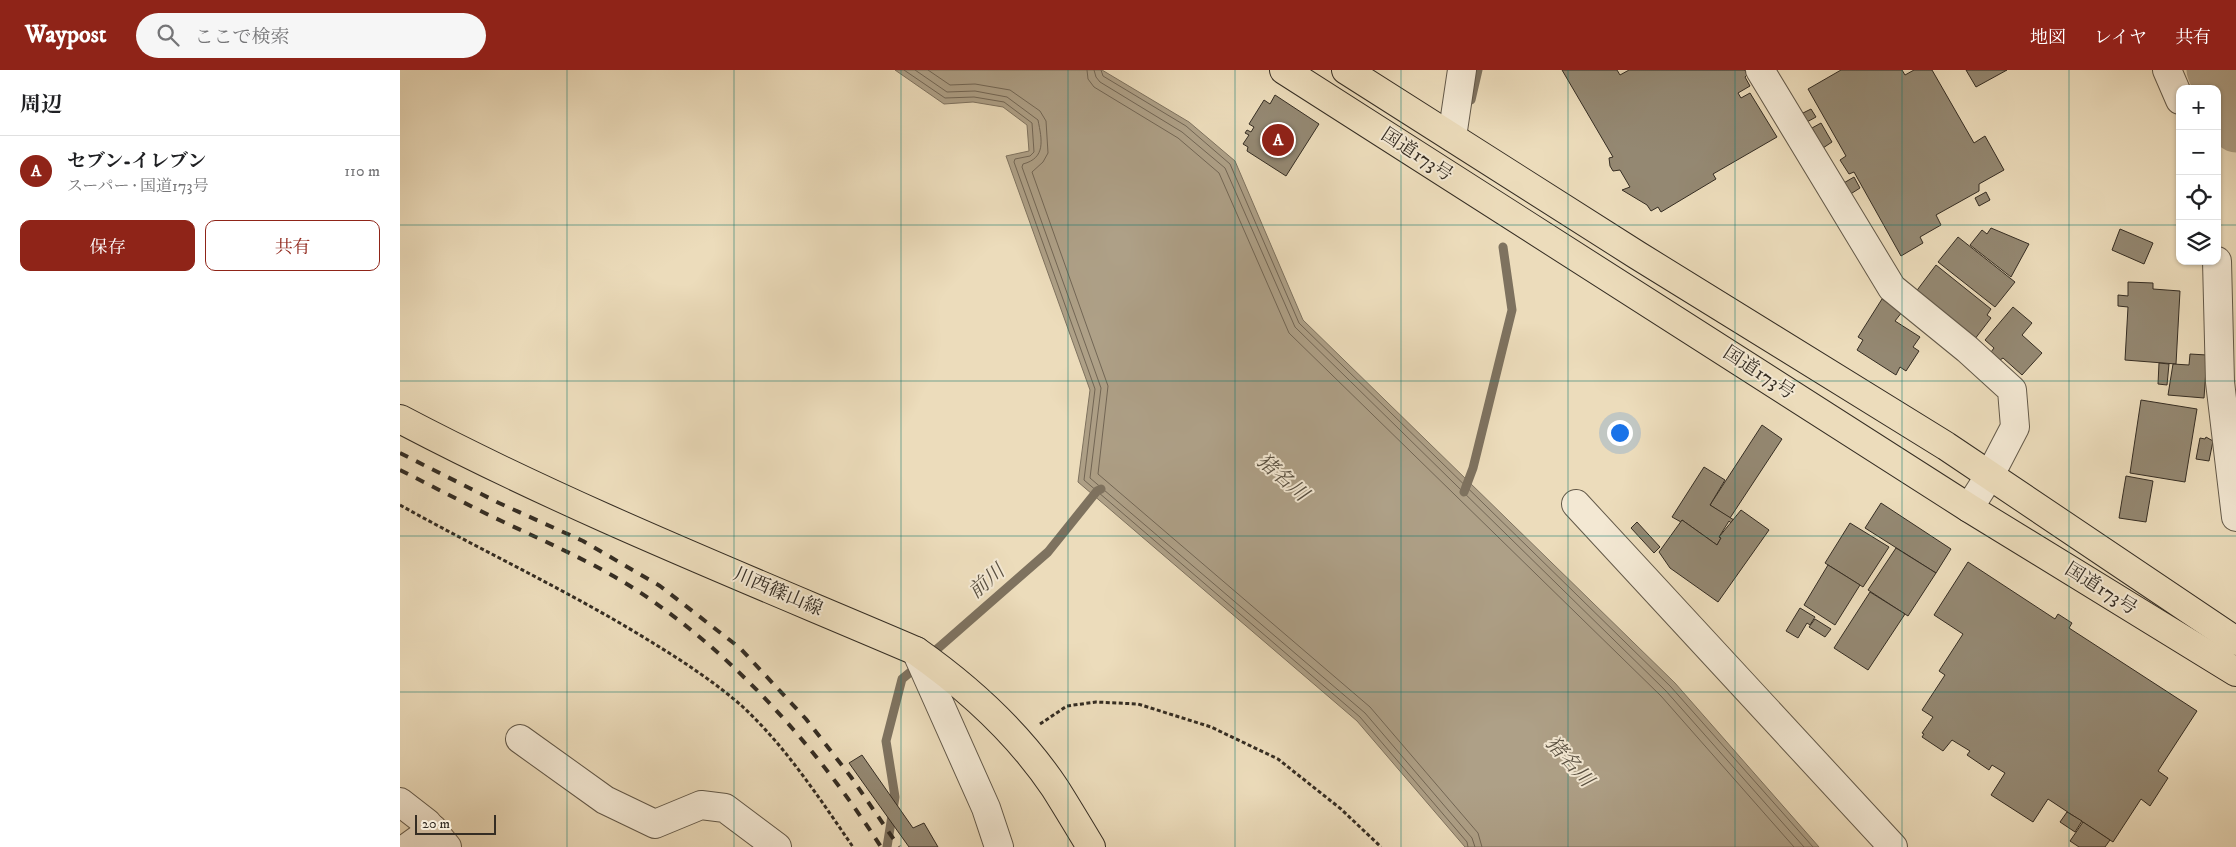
<!DOCTYPE html>
<html lang="ja">
<meta charset="utf-8">
<style>
body{margin:0;font-family:"IM FELL DW Pica","Noto Serif JP",serif;background:#f6f6f6;color:#202124}
.controls{position:absolute;right:15px;top:15px;display:grid;overflow:hidden;border-radius:10px;box-shadow:0 1px 4px #0004}
.controls button{width:45px;height:45px;display:grid;place-items:center;padding:0;border:0;border-bottom:1px solid #e0e0e0;background:#fff;color:#202124;font:25px sans-serif}
.scale{position:absolute;left:15px;bottom:12px;width:81px;box-sizing:border-box;padding-left:5px;border:2px solid #352d23;border-top:0;font-size:14px;line-height:18px;white-space:nowrap;color:#352d23;-webkit-text-stroke:4px #f3e8d3;paint-order:stroke}
.you{position:absolute;left:1219px;top:362px;width:18px;height:18px;margin:-12px;border:4px solid #fff;border-radius:50%;background:#1a73e8;box-shadow:0 0 0 8px #1a73e833}
.badge{display:grid;place-items:center;width:32px;height:32px;border-radius:50%;background:#8f2418;color:#fff;font-size:16px;font-weight:700}
.pin{position:absolute;translate:-50% -50%;border:2px solid #fff;box-shadow:0 1px 5px #0006}
.list{margin:0;padding:0;list-style:none}
h2{display:flex;justify-content:space-between;align-items:center;height:65px;margin:0;padding:0 20px;font-size:21px}
h2 small{font-size:16px;font-weight:400;color:#757577}
.list li{display:grid;grid-template-columns:32px 1fr auto;gap:15px;align-items:center;box-sizing:border-box;height:70px;padding:0 20px;border-top:1px solid #e0e0e0}
.list b{display:block;font-size:19px;white-space:nowrap}
.list p{margin:0;font-size:16px;white-space:nowrap;color:#757577}
.list em{font-size:16px;font-style:normal;color:#757577}
.actions{display:flex;gap:10px;padding:15px 20px}
.actions a{flex:1;padding:11px 0;border:1px solid #8f2418;border-radius:10px;text-align:center;font-size:18px;color:#8f2418}
.actions .main{background:#8f2418;color:#fff}
.icon{flex:none;width:28px;height:28px;fill:none;stroke:currentColor;stroke-width:2;stroke-linecap:round;stroke-linejoin:round}
.map{position:relative;flex:none;width:1836px;height:777px;overflow:hidden}
header{display:flex;align-items:center;gap:30px;box-sizing:border-box;height:70px;padding:0 25px;background:#8f2418;color:#fff}
header strong{font-size:24px}
nav{display:flex;gap:28px;margin-inline-start:auto;font-size:18px}
.search{width:350px;height:45px;background:#f6f6f6;display:flex;align-items:center;gap:12px;box-sizing:border-box;padding:0 18px;border-radius:28px;color:#757577;font-size:19px}
main{display:flex}
aside{flex:1;background:#fff}
.map>svg:first-child{display:block}
</style>
<header>
<strong>Waypost</strong>
<div class="search"><svg class="icon" aria-label="search" viewBox="0 0 24 24"><circle cx="10" cy="10" r="6"/><path d="M15 15l6 6"/></svg>ここで検索</div>
<nav><a>地図</a><a>レイヤ</a><a>共有</a></nav>
</header>
<main>
<aside>
<h2>周辺<small></small></h2>
<ul class="list">
<li><span class="badge">A</span><div><b>セブン-イレブン</b><p>スーパー · 国道173号</p></div><em>110 m</em></li>
</ul>
<div class="actions"><a class="main">保存</a><a>共有</a></div>
</aside>
<div class="map">
<svg width="1836" height="777" viewBox="0 0 1836 777">
<rect width="100%" height="100%" fill="#ecdcbb"/>
<filter id="stains"><feTurbulence type="fractalNoise" baseFrequency=".004" numOctaves="4"/><feColorMatrix values="0 0 0 0 .2 0 0 0 0 .09 0 0 0 0 .02 0 0 0 .5 -.17"/></filter>
<radialGradient id="worn" r=".72"><stop offset=".6" stop-color="#630" stop-opacity="0"/><stop offset="1" stop-color="#630" stop-opacity=".3"/></radialGradient>
<polygon fill="#aea087" stroke="#7e725f" points="495,0 702,0 789,52 835,91 903,250 1275,613 1419,777 1065,777 957,651 678,412 690,320 606,86 629,81 627,55 603,37 573,32 544,34"/>
<g fill="none" stroke-linecap="round" stroke-linejoin="round">
<g stroke="#726655" stroke-width="1">
<polyline points="504,0 545,28 574,27 604,32 632,53 634,82 630,86 615,89 614,92 695,319 684,410 960,647 1067,772 1068,777"/>
<path d="M515 0 547 22 575 21 607 27 638 50C642 70 646 88 623 94L622 97 701 318 690 408 965 643 1072 768 1075 777"/>
<polyline points="528,0 550,15 575,14 610,20 640,41 646,51 648,83 643,92 632,102 708,316 698,404 970,637 1078,763 1082,777"/>
<polyline points="687,0 688,9 694,17 778,68 819,103 889,263 1261,626 1394,777"/>
<polyline points="694,0 696,7 700,12 782,62 825,98 895,257 1266,621 1404,777"/>
<polyline points="701,0 703,6 786,56 830,94 899,253 1271,617 1413,777"/>
</g>
<g stroke="#7e725f" stroke-width="9">
<polyline points="1071,30 1078,0"/>
<polyline points="1064,422 1073,398 1112,240 1103,177"/>
<polyline points="528,587 648,482 697,421 701,419"/>
<polyline points="487,777 495,727 486,671 502,609 519,595"/>
</g>
<polyline stroke="#aea087" stroke-width="49" points="1811,0 1836,58"/>
</g>
<g fill="#948872" stroke="#352d23">
<polygon points="1162,0 1217,0 1220,5 1229,0 1345,0 1347,5 1345,7 1350,16 1338,23 1341,28 1350,23 1377,67 1313,104 1316,109 1261,142 1258,137 1251,141 1247,135 1222,120 1230,117 1220,100 1213,101 1210,96 1209,88 1213,87"/>
<polygon points="1441,0 1502,0 1505,5 1514,0 1532,0 1574,73 1585,66 1604,100 1579,114 1579,121 1536,145 1541,155 1520,167 1523,173 1501,186 1454,102 1449,104 1440,90 1446,86 1408,19"/>
<polygon points="1566,0 1607,0 1576,17"/>
<polygon points="875,25 919,54 886,106 847,81 848,77 843,74 849,65 845,63 847,60 851,62 854,57 849,54 864,30 870,34"/>
<polygon points="1411,39 1416,47 1405,53 1401,44"/>
<polygon points="1421,53 1432,72 1423,78 1412,58"/>
<polygon points="1454,107 1460,118 1449,125 1442,114"/>
<polygon points="1586,122 1590,130 1579,136 1575,128"/>
<polygon points="1591,158 1629,174 1611,207 1570,175 1582,160 1587,164"/>
<polygon points="1720,159 1753,173 1744,194 1712,180"/>
<polygon points="1558,167 1615,212 1595,237 1538,192"/>
<polygon points="1536,195 1591,239 1587,245 1591,248 1571,274 1512,227"/>
<polygon points="1728,212 1753,213 1753,219 1780,221 1776,294 1725,290 1728,237 1718,236 1718,225 1728,226"/>
<polygon points="1482,229 1502,242 1495,251 1520,267 1513,277 1519,281 1506,301 1500,297 1496,305 1457,280 1463,270 1458,267"/>
<polygon points="1613,237 1632,253 1622,265 1642,283 1622,305 1603,288 1600,290 1591,282 1594,278 1585,270"/>
<polygon points="1790,284 1807,285 1804,328 1768,325 1773,294 1789,295"/>
<polygon points="1759,293 1769,294 1767,315 1758,314"/>
<polygon points="1741,330 1797,339 1785,412 1730,403"/>
<polygon points="1362,355 1382,369 1330,448 1310,435"/>
<polygon points="1806,367 1813,371 1809,391 1796,389 1800,368 1805,369"/>
<polygon points="1304,397 1325,410 1310,435 1334,450 1331,453 1329,451 1319,467 1321,468 1317,475 1282,450 1281,452 1272,447"/>
<polygon points="1726,406 1753,411 1746,452 1719,448"/>
<polygon points="1481,433 1551,479 1536,503 1465,458"/>
<polygon points="1341,440 1369,460 1318,532 1270,498 1259,482 1282,450 1317,475 1321,468 1319,467"/>
<polygon points="1237,452 1260,477 1254,483 1231,458"/>
<polygon points="1450,453 1489,477 1463,517 1425,493"/>
<polygon points="1496,478 1536,503 1508,546 1468,520"/>
<polygon points="1568,492 1655,549 1658,544 1672,553 1669,558 1797,641 1758,701 1768,708 1750,736 1741,729 1713,772 1648,729 1633,752 1591,725 1605,703 1592,695 1589,700 1567,685 1570,681 1552,670 1543,681 1522,667 1524,664 1522,663 1533,647 1522,640 1545,605 1539,601 1563,564 1534,545"/>
<polygon points="1428,495 1460,515 1435,555 1404,535"/>
<polygon points="1470,522 1505,544 1468,600 1434,578"/>
<polygon points="1400,538 1415,547 1410,555 1407,553 1398,568 1386,561"/>
<polygon points="1415,549 1431,559 1425,567 1409,557"/>
<polygon points="462,685 513,758 524,753 538,777 509,777 449,693"/>
<polygon points="1667,742 1682,751 1675,762 1660,752"/>
<polygon points="1683,752 1710,770 1705,777 1679,777 1670,771"/>
</g>
<g fill="none" stroke-linecap="round" stroke-linejoin="round">
<defs>
<g id="minor">
<polyline points="1360,0 1492,218 1567,279 1612,320 1615,357 1590,405 1569,438"/>
<polyline points="1767,0 1780,30"/>
<polyline points="1052,67 1062,0"/>
<polyline points="1817,191 1820,312 1836,447"/>
<polyline points="1176,434 1493,777"/>
<polyline points="516,581 586,738 599,777"/>
<polyline points="120,669 205,730 255,754 301,735 325,738 377,777"/>
<polyline points="0,732 27,753 47,777"/>
<polyline points="8,777 33,759"/>
</g>
<path id="major" d="M0 349C167 437 343 507 516 581 570 619 618 663 655 718 667 737 679 757 691 777"/>
<g id="highway">
<polyline points="884,0 1569,438 1836,602"/>
<polyline points="946,0 1237,185 1546,376 1836,571"/>
</g>
</defs>
<use href="#minor" stroke="#635949" stroke-width="30"/>
<use href="#major" stroke="#352d23" stroke-width="30"/>
<use href="#highway" stroke="#352d23" stroke-width="30"/>
<g stroke="#352d23" stroke-width="3" stroke-dasharray="4 2.5" stroke-linecap="butt">
<path d="M0 435C84 482 171 522 253 573 284 592 316 613 343 637 386 677 420 729 453 777"/>
<polyline points="640,654 667,636 696,632 738,634 811,657 878,689 941,739 981,777"/>
</g>
<use href="#minor" stroke="#f3e8d3" stroke-width="28"/>
<use href="#major" stroke="#ecdcbb" stroke-width="28"/>
<use href="#highway" stroke="#ecdcbb" stroke-width="28"/>
<g stroke="#352d23" stroke-width="4" stroke-dasharray="9 9" stroke-linecap="butt">
<polyline points="0,383 99,433 183,471 260,516 340,578 406,649 451,707 499,777"/>
<path d="M0 400C30 415 60 431 91 446 147 473 204 496 254 532 344 595 422 685 481 777"/>
</g>
</g>
<path fill="none" stroke="#0f766e" stroke-width="1" stroke-opacity="0.55" d="M167 0V777M334 0V777M501 0V777M668 0V777M835 0V777M1001 0V777M1168 0V777M1335 0V777M1502 0V777M1669 0V777M0 155H1780M1817 155H1836M0 311H1836M0 466H1836M0 622H1836"/>
<g text-anchor="middle" dominant-baseline="central" stroke-width="4" stroke-linejoin="round" paint-order="stroke">
<g font-size="19" fill="#352d23" stroke="#f3e8d3">
<text transform="translate(1017 85) rotate(33)">国道173号</text>
<text transform="translate(1359 303) rotate(33)">国道173号</text>
<text transform="translate(1701 519) rotate(32)">国道173号</text>
<text transform="translate(378 522) rotate(23)">川西篠山線</text>
</g>
<g font-size="20" font-style="italic" fill="#595041" stroke="#f3e8d3">
<text transform="translate(882 408) rotate(41)">猪名川</text>
<text transform="translate(587 512) rotate(-41)">前川</text>
<text transform="translate(1169 692) rotate(48)">猪名川</text>
</g>
</g>
<rect width="100%" height="100%" filter="url(#stains)"/>
<rect width="100%" height="100%" fill="url(#worn)"/>
</svg>
<div class="controls">
<button>+</button>
<button>−</button>
<button><svg class="icon" aria-label="locate" viewBox="0 0 24 24"><circle cx="12" cy="12" r="6"/><path d="M12 2v4M12 18v4M2 12h4M18 12h4"/></svg></button>
<button><svg class="icon" aria-label="layers" viewBox="0 0 24 24"><path d="M12 4l9 5-9 5-9-5zM3 14l9 5 9-5"/></svg></button>
</div>
<div class="scale">20 m</div>
<div class="you"></div>
<div class="pin badge" style="left:878px;top:70px">A</div>
</div>
</main>
